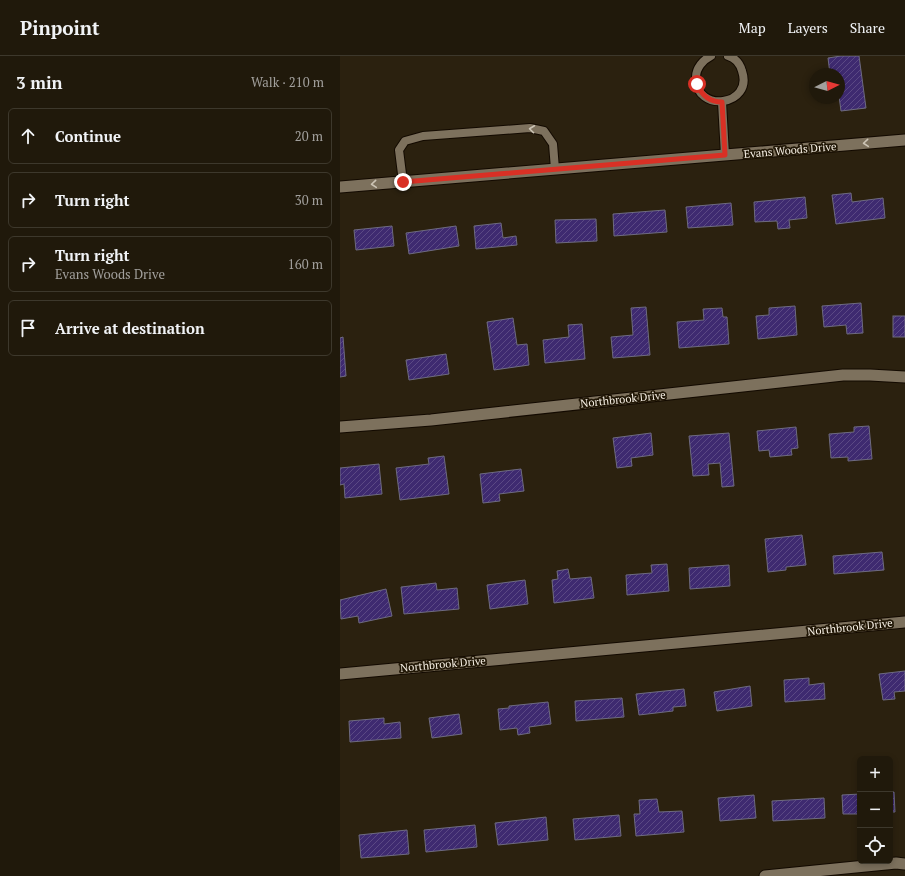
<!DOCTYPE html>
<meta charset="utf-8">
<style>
body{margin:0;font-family:"PT Serif",serif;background:#282214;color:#f1f3f6}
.controls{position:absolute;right:12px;bottom:12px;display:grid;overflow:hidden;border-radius:6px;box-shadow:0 2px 6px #0003}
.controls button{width:36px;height:36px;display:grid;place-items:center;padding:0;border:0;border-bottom:1px solid #3d382c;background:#20190b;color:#f1f3f6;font:20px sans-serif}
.compass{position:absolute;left:469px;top:12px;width:36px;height:36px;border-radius:50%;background:#20190b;box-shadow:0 2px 6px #0003;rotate:84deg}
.stop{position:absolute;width:12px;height:12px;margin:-9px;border:3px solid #d93025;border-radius:50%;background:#fff}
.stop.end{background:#d93025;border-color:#fff;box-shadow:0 1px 4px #0008}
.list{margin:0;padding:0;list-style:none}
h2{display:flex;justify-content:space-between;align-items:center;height:52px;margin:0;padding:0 16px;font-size:17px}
h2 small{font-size:13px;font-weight:400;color:#a2a09d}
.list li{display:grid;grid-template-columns:26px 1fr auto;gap:12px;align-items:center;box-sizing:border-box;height:56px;margin:0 8px 8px;padding:0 8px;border:1px solid #3d382c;border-radius:6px}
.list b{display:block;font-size:15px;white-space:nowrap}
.list p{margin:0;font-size:13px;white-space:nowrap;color:#a2a09d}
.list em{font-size:13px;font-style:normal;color:#a2a09d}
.icon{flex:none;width:22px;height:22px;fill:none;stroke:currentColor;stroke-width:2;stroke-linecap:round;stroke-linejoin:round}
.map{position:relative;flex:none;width:565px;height:820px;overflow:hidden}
header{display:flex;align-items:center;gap:24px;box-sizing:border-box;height:56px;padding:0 20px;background:#20190b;border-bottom:1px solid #3d382c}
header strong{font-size:19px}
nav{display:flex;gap:22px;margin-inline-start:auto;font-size:14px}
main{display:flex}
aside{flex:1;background:#20190b}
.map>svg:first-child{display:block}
</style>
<header>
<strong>Pinpoint</strong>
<nav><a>Map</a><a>Layers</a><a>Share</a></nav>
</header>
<main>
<aside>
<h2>3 min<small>Walk · 210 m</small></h2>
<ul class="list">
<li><svg class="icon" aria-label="ahead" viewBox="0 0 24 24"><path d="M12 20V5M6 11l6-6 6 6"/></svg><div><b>Continue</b></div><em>20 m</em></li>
<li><svg class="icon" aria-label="right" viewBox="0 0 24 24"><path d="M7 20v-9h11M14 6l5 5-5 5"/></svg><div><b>Turn right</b></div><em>30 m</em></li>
<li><svg class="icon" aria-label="right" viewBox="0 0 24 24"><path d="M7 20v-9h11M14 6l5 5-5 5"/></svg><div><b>Turn right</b><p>Evans Woods Drive</p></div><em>160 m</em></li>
<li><svg class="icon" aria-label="arrive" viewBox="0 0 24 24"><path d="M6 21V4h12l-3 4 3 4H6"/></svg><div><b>Arrive at destination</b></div></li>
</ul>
</aside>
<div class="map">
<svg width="565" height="820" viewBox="0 0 565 820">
<defs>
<pattern id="building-hatch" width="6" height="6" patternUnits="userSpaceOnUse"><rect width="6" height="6" fill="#3e2a70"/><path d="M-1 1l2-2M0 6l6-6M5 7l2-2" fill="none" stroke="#5b4984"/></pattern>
</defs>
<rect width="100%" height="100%" fill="#2b210f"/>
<g fill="url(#building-hatch)" stroke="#6e6b80">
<polygon points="501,0 519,0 526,52 501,55 499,40 499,18 490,18 488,2"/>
<polygon points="511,137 512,146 543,142 545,162 496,168 492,139"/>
<polygon points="465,141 467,162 449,164 450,172 438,173 437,165 415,166 414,146"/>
<polygon points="391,147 393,169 348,172 346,151"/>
<polygon points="325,154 327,176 274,180 273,158"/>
<polygon points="256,163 257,185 216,187 215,164"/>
<polygon points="161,167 163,182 176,180 177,189 136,193 134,170"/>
<polygon points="52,170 54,190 16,194 14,174"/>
<polygon points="116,170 119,190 69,198 66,177"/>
<polygon points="521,247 523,277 507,278 506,269 484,271 482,250"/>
<polygon points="455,250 457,279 418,283 416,260 429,259 429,252"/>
<polygon points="306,251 310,299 273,302 271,281 293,279 291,252"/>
<polygon points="382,252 383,261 387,261 389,288 339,292 337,266 364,264 363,253"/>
<rect x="553" y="260" width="12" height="21"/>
<polygon points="173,262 177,289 187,288 189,309 154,314 147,266"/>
<polygon points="242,268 245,303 205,307 203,284 229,281 228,269"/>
<polygon points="3,281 6,320 0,321 0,282"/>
<polygon points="106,298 109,318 69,324 66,304"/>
<polygon points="529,370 532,403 508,405 508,401 491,402 489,378 514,376 514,371"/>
<polygon points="456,371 458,392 451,393 452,399 430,401 429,394 419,395 417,375"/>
<polygon points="311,377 313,399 291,402 292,410 277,412 273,382"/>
<polygon points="389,377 394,430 382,431 380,407 368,408 369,419 353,420 349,380"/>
<polygon points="104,400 109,438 60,444 56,412 89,408 88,402"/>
<polygon points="39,408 42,438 5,442 4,428 0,429 0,412"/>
<polygon points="181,413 184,435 159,438 160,445 143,447 140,418"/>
<polygon points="462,479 466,509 446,511 446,514 428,516 425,483"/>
<polygon points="542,496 544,514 494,518 493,500"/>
<polygon points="327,508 329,535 287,539 286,519 312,517 311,509"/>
<polygon points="389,509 390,530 350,533 349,512"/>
<polygon points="228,513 230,523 251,521 254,542 214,547 212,524 218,523 217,515"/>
<polygon points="185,524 188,548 150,553 147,529"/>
<polygon points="96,527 97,534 117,532 119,553 64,558 61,531"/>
<polygon points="46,533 52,560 19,567 18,560 1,563 0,544"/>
<polygon points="565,615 565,635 554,636 555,643 543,644 539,618"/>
<polygon points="469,622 469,629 484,627 485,643 445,646 444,624"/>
<polygon points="410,630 412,650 377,655 374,636"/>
<polygon points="344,633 346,650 333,651 333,655 299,659 296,638"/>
<polygon points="282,642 284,661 236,665 235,645"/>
<polygon points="208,646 211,668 189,671 190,677 178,679 177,672 160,674 158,653 169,652 169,650"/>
<polygon points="119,658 122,678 92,682 89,662"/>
<polygon points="44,662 44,668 60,666 61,682 10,686 9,665"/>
<polygon points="550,736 554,736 555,756 550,756"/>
<polygon points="520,738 520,758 503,758 502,739"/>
<polygon points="414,739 416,762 380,765 378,742"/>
<polygon points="484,742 485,762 433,765 432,745"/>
<polygon points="317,743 319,756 342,755 344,776 296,780 294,758 300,758 299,744"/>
<polygon points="279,759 281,780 235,784 233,763"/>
<polygon points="206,761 208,784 158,789 155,767"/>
<polygon points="135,769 137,791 86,796 84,774"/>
<polygon points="67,774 69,798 21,802 19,779"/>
</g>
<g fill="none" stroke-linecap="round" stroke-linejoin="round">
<defs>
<g id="service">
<path d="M371 0C363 4 356 12 356 21 355 58 414 50 402 15 400 8 395 2 388 0"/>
<polyline points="382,46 385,99"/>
<polyline points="63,126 59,94 65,85 83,80 190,72 204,75 213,88 215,113"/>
</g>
<g id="minor">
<polyline points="0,131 565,84"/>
<polyline points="0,371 91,364 503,319 530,319 565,321"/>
<polyline points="0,618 565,566"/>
<polyline points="425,820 556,807 565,808"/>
</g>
</defs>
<use href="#service" stroke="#130a00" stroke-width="10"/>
<use href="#minor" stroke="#130a00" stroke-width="13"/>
<use href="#service" stroke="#7d715d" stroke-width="8"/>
<use href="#minor" stroke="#7d715d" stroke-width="11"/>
</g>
<defs><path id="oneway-chevron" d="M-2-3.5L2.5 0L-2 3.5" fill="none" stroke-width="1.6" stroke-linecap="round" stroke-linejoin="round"/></defs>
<g stroke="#ccc4b5">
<use href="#oneway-chevron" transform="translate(192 73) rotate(-173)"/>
<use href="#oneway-chevron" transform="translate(526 87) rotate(175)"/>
<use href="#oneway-chevron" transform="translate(34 128) rotate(175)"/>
</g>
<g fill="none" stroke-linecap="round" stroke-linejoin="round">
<path stroke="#d93025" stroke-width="5" d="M63 126 385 99 382 46C370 46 362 40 357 28"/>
</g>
<g text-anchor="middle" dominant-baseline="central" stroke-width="3.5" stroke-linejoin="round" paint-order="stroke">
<g font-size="11" fill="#f7f0e5" stroke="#211706">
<text transform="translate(450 94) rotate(-5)">Evans Woods Drive</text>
<text transform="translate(283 343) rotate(-6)">Northbrook Drive</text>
<text transform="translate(510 571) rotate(-6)">Northbrook Drive</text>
<text transform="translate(103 608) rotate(-5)">Northbrook Drive</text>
</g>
</g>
</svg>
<div class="controls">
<button>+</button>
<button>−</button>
<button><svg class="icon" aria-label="locate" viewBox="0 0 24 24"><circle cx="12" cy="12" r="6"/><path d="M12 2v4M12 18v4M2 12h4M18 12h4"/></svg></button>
</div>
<svg class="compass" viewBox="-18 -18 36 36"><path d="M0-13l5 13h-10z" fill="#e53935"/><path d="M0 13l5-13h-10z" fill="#a2a09d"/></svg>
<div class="stop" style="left:357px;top:28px"></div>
<div class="stop end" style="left:63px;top:126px"></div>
</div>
</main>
